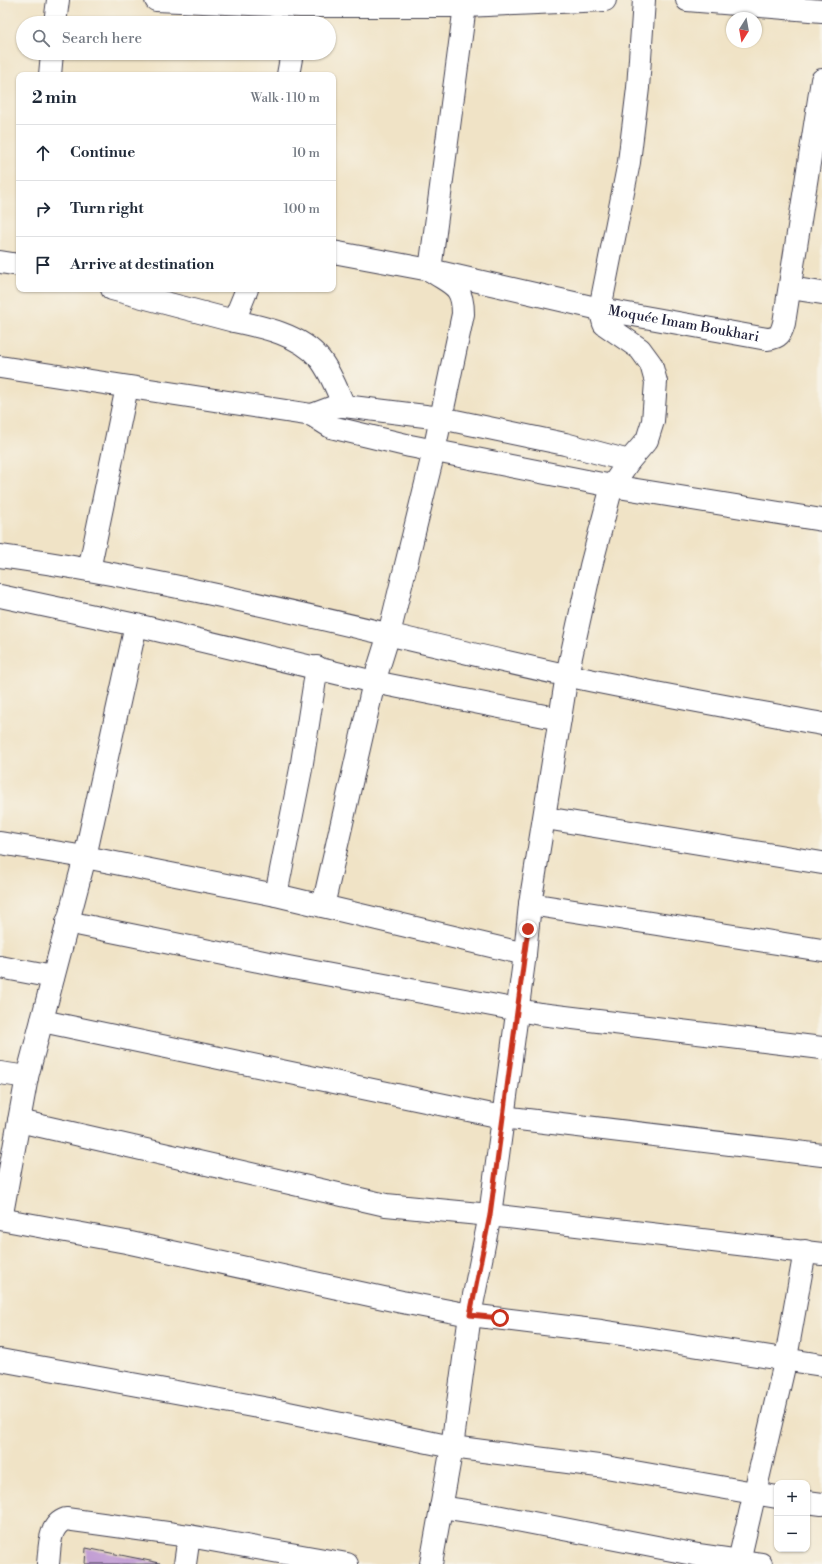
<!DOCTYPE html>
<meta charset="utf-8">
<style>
body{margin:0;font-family:"Libre Bodoni",serif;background:#f6f6f7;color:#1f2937}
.controls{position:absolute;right:12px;bottom:12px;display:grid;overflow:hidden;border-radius:8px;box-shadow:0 1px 3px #0004}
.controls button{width:36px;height:36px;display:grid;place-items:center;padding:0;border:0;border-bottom:1px solid #e0e1e3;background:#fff;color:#1f2937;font:20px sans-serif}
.compass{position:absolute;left:726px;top:12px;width:36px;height:36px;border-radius:50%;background:#fff;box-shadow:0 1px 3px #0004;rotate:191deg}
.stop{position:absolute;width:12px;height:12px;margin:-9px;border:3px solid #c8321e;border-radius:50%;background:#fff}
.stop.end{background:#c8321e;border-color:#fff;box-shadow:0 1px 4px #0008}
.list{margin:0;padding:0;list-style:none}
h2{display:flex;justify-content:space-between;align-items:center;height:52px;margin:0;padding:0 16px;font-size:17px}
h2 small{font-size:13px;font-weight:400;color:#747a83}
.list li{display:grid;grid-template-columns:26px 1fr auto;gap:12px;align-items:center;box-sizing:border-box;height:56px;padding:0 16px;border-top:1px solid #e0e1e3}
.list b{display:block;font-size:15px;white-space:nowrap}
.list em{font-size:13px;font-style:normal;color:#747a83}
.icon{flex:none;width:22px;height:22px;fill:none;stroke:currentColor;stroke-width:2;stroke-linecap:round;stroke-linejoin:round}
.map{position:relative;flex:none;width:822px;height:1564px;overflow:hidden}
.search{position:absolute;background:#fff;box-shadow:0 1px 3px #0004;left:16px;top:16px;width:320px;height:44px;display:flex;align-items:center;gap:10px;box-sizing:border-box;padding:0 14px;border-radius:22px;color:#747a83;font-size:15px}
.panel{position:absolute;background:#fff;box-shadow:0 1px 3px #0004;left:16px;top:72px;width:320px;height:220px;border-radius:8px}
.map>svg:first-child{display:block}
</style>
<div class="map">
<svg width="822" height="1564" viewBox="0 0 822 1564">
<rect width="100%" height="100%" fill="#f7f3e8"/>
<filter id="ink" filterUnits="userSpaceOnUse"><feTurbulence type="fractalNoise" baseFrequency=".025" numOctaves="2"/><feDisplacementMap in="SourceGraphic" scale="8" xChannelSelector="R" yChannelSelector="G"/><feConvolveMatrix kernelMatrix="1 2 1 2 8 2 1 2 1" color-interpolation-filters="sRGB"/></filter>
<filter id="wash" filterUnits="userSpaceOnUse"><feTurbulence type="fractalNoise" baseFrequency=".012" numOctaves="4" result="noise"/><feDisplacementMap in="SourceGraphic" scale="16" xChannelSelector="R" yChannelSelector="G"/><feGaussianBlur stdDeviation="0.9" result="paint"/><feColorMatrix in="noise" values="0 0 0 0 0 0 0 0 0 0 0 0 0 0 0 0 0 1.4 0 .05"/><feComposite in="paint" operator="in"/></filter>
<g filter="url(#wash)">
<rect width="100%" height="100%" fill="#f0e3c6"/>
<g id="blocks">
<polygon fill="#c29fd4" points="86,1548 160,1563 160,1564 85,1564"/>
</g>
</g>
<g filter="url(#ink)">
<use href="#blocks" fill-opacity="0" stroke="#413f50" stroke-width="1"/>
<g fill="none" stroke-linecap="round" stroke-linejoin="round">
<defs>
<g id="street">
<polyline points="156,0 300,6 465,6 605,0"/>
<polyline points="687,0 822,11"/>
<polyline points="55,23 58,0"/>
<polyline points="50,75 52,53"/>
<polyline points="288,75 292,53"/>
<path id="s1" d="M333 252 430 270 600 309 767 339C779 338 781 334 784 323L822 80"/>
<polyline points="0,262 19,265"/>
<polyline points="790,288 822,293"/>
<polyline points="112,289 234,321 247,289"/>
<path d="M234 321C263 327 301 335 320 359 331 373 337 390 344 406"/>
<polyline points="0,367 312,415 331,427 410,446 612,486 822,520"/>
<polyline points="312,415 336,406 344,406 441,418 565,444 629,461"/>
<path d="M0 556C191 582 377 634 565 675 650 693 736 708 822 724"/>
<polyline points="89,570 127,387"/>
<polyline points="0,596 136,625 374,682 560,719"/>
<polyline points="545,818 822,863"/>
<polyline points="0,843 85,857 276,895 525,954"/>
<polyline points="276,895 301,769 317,667"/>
<polyline points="530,904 822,950"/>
<path d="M323 906 374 682 389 634 434 451 463 314C463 284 451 285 430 270L465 6"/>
<polyline points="67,922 288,967 540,1014 822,1048"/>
<polyline points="0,967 53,977"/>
<polyline points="42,1021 502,1117 822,1155"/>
<polyline points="0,1073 27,1077"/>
<polyline points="19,1121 386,1205 490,1215 822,1254"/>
<polyline points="0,1219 126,1242 402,1302 470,1315 601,1331 822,1365"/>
<polyline points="1,1219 27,1077 85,857 136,625"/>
<polyline points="0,1360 269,1409 452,1447 606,1467 777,1497"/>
<polyline points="807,1502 822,1504"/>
<polyline points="441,1507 486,1514 698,1555 761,1564"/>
<polyline points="739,1561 786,1358 805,1251"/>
<path d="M48 1564C50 1548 48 1525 66 1519L189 1536 347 1564"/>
<polyline points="185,1564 189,1536"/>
<polyline points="431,1564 452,1447 470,1315 490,1215 525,954 530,904 567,675 591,566 612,486 629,461 647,440 653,421 656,382 651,364 640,349 604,324 600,309 629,162 638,88 644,0"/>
</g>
</defs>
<use href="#street" stroke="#413f50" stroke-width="24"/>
<use href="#street" stroke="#fff" stroke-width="22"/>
</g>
</g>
<g fill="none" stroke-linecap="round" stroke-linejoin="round" filter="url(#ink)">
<polyline stroke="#c8321e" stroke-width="5" points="500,1318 470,1315 490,1215 528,929"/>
</g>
<g text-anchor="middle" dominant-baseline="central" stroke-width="3" stroke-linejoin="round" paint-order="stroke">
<g font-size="14" fill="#22223b" stroke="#f7f3e8">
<text stroke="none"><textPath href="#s1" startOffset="358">Moquée Imam Boukhari</textPath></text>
</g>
</g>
</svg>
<div class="controls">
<button>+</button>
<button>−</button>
</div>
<svg class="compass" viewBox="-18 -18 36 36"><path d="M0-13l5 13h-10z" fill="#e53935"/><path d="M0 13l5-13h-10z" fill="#747a83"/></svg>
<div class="stop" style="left:500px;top:1318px"></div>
<div class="stop end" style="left:528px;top:929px"></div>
<div class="search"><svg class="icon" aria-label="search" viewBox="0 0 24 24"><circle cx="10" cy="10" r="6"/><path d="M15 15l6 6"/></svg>Search here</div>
<section class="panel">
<h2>2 min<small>Walk · 110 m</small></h2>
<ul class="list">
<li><svg class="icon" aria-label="ahead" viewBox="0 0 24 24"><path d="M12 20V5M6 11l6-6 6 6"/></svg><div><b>Continue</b></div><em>10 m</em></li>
<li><svg class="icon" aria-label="right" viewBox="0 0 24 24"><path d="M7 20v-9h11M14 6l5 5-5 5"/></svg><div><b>Turn right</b></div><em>100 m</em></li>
<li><svg class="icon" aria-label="arrive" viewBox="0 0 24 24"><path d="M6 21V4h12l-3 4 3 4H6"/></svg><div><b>Arrive at destination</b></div></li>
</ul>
</section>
</div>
